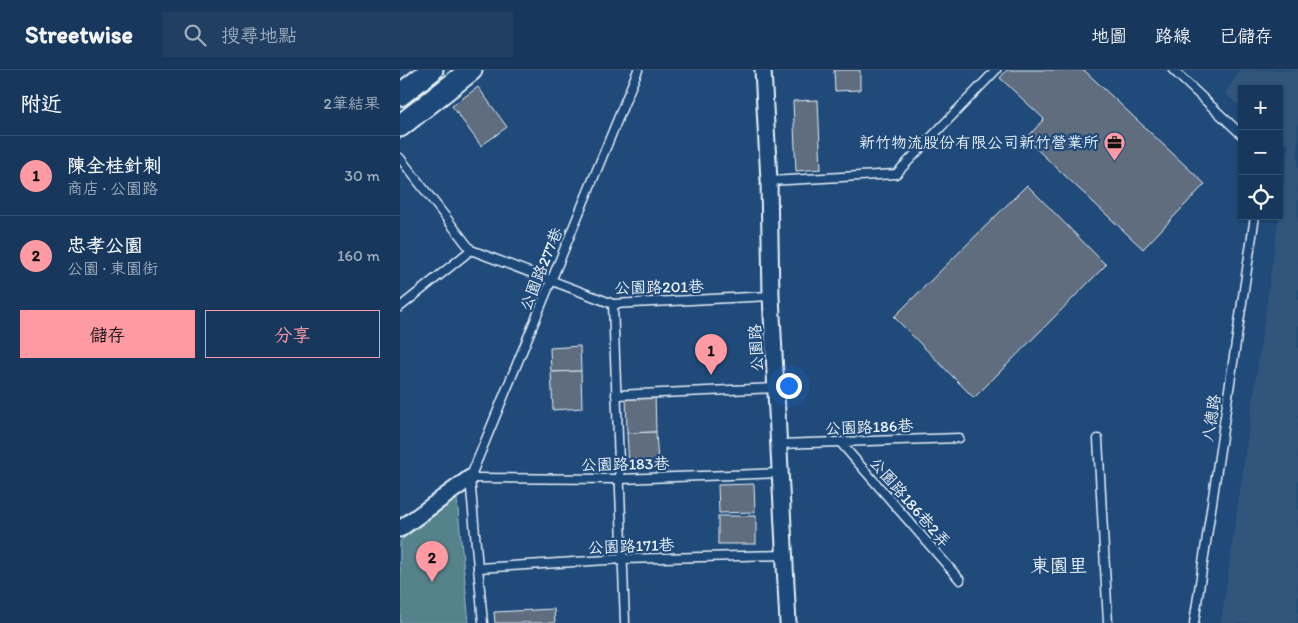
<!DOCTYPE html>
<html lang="zh-TW">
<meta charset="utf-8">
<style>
body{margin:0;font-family:Itim,"LXGW WenKai TC",sans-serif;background:#203f62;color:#f1f3f6}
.controls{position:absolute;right:15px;top:15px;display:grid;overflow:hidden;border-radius:0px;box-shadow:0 1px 4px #0004}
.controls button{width:45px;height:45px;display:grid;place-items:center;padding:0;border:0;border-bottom:1px solid #365272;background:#17385c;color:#f1f3f6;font:25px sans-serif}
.you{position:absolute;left:388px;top:315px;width:18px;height:18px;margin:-12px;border:4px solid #fff;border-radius:50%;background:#1a73e8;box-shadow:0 0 0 8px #1a73e833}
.badge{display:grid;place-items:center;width:32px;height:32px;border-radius:50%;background:#ff9aa2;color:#111;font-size:16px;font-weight:700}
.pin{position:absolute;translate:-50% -41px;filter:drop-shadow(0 1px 2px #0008)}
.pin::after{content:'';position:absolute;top:26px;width:18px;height:15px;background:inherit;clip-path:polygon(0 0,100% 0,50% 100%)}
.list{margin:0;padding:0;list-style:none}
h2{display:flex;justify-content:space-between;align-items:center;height:65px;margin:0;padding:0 20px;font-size:21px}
h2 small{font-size:16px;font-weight:400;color:#9eacbb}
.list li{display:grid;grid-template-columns:32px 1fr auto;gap:15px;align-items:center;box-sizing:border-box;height:80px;padding:0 20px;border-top:1px solid #365272}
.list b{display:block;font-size:19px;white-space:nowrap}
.list p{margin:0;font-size:16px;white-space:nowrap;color:#9eacbb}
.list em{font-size:16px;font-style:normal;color:#9eacbb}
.actions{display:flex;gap:10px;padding:15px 20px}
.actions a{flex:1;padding:11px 0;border:1px solid #ff9aa2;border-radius:0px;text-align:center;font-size:18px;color:#ff9aa2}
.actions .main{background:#ff9aa2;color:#111}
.icon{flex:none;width:28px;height:28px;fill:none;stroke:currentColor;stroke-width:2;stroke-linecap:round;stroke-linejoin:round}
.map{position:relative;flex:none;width:898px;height:553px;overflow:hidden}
header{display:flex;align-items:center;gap:30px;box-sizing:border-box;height:70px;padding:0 25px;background:#17385c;border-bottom:1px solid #365272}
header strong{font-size:24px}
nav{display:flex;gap:28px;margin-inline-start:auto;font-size:18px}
.search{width:350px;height:45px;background:#203f62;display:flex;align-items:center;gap:12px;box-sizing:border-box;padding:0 18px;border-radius:0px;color:#9eacbb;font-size:19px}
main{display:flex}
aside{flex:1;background:#17385c}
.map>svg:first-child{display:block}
</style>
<header>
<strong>Streetwise</strong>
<div class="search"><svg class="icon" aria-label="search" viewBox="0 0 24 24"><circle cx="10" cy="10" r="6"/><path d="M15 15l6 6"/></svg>搜尋地點</div>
<nav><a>地圖</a><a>路線</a><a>已儲存</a></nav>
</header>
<main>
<aside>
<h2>附近<small>2筆結果</small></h2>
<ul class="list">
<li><span class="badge">1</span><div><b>陳全桂針刺</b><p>商店 · 公園路</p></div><em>30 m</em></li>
<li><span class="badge">2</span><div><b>忠孝公園</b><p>公園 · 東園街</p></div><em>160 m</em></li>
</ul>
<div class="actions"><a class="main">儲存</a><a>分享</a></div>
</aside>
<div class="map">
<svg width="898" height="553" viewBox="0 0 898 553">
<rect width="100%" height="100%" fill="#1f4a7a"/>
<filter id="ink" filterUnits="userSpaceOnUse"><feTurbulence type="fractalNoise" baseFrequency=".02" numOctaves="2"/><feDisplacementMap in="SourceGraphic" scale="10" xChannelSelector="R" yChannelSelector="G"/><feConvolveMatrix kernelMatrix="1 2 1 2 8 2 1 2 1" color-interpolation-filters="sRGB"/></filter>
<g filter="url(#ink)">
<polygon fill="#32547b" points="840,0 898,0 898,553 821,553 889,75 879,67 879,19 842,19 842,38 825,24"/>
<polygon fill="#55838c" stroke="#9ebac2" points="57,429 69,553 0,553 0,471"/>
<g fill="#5e6d7e" stroke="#e8f1f8">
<polygon points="434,0 460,0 460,20 435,21"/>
<polygon points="607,0 684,0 805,114 743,179 626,69 644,49 600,8"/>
<polygon points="78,17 107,57 81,76 52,36"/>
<polygon points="418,30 421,99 396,101 393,31"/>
<polygon points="627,115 706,195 574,328 494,247"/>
<polygon points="180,276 181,301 151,302 150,278"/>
<polygon points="181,301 182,338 153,340 151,302"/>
<polygon points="255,323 256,362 227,363 226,324"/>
<polygon points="256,362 258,393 229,395 227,363"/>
<polygon points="354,414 355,442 319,443 318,415"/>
<rect x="318" y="446" width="38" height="28"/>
<polygon points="154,539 155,553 95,553 94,542"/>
</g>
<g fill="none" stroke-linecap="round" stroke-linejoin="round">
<defs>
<g id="lane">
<polyline points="773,0 842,65"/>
<polyline points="0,88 71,180 213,234 371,226"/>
<polyline points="369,111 496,104 596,0"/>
<polyline points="213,234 225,553"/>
<polyline points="0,237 71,180"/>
<polyline points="216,325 376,318"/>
<polyline points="698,369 708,553"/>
<polyline points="440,372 560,510"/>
<polyline points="379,374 559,368"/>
<polyline points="70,408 220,409 381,403"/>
<polyline points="78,498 223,489 385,485"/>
<polyline points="83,553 70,408 238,0"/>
<polyline points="794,553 855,146"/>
</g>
<g id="street">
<polyline points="363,0 369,111 371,226 388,553"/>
<polyline points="0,459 70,408"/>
</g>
<g id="secondary">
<polyline points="0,25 32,0"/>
<polyline points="0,56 71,0"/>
</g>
</defs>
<use href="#lane" stroke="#e8f1f8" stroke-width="11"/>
<use href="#street" stroke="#e8f1f8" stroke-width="19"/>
<use href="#secondary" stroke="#e8f1f8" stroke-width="25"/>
<use href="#lane" stroke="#1f4a7a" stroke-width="8"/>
<use href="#street" stroke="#1f4a7a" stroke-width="15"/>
<use href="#secondary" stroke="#1f4a7a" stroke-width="21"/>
</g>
</g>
<defs>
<symbol id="office-pin" viewBox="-11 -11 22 30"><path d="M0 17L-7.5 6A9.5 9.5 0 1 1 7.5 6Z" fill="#ff9aa2" stroke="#1f4a7a"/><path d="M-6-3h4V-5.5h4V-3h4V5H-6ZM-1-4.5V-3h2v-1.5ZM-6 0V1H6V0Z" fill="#111"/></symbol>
</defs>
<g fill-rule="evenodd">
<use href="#office-pin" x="702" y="60" width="25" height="34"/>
</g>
<g text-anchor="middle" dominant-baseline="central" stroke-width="4.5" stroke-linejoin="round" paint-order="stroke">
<g font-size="16" fill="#e8f1f8" stroke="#1f4a7a" text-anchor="end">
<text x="699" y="72">新竹物流股份有限公司新竹營業所</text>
</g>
<g font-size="16" fill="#e8f1f8" stroke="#1f4a7a">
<text transform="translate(141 199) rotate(-68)">公園路277巷</text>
<text transform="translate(259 217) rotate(-1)">公園路201巷</text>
<text transform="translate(356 278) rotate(-93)">公園路</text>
<text transform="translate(811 348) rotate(-81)">八德路</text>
<text transform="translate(469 357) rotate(-2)">公園路186巷</text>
<text transform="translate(225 394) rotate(-1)">公園路183巷</text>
<text transform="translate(510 432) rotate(49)">公園路186巷2弄</text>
<text transform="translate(231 476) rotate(-2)">公園路171巷</text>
</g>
<g font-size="19" fill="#e8f1f8" stroke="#1f4a7a">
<text x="659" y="495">東園里</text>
</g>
</g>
</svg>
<div class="controls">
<button>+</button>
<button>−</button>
<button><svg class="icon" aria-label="locate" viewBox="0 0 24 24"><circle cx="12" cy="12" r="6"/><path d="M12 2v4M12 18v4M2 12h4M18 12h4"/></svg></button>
</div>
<div class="you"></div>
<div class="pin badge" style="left:311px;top:305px">1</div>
<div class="pin badge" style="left:32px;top:512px">2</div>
</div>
</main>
